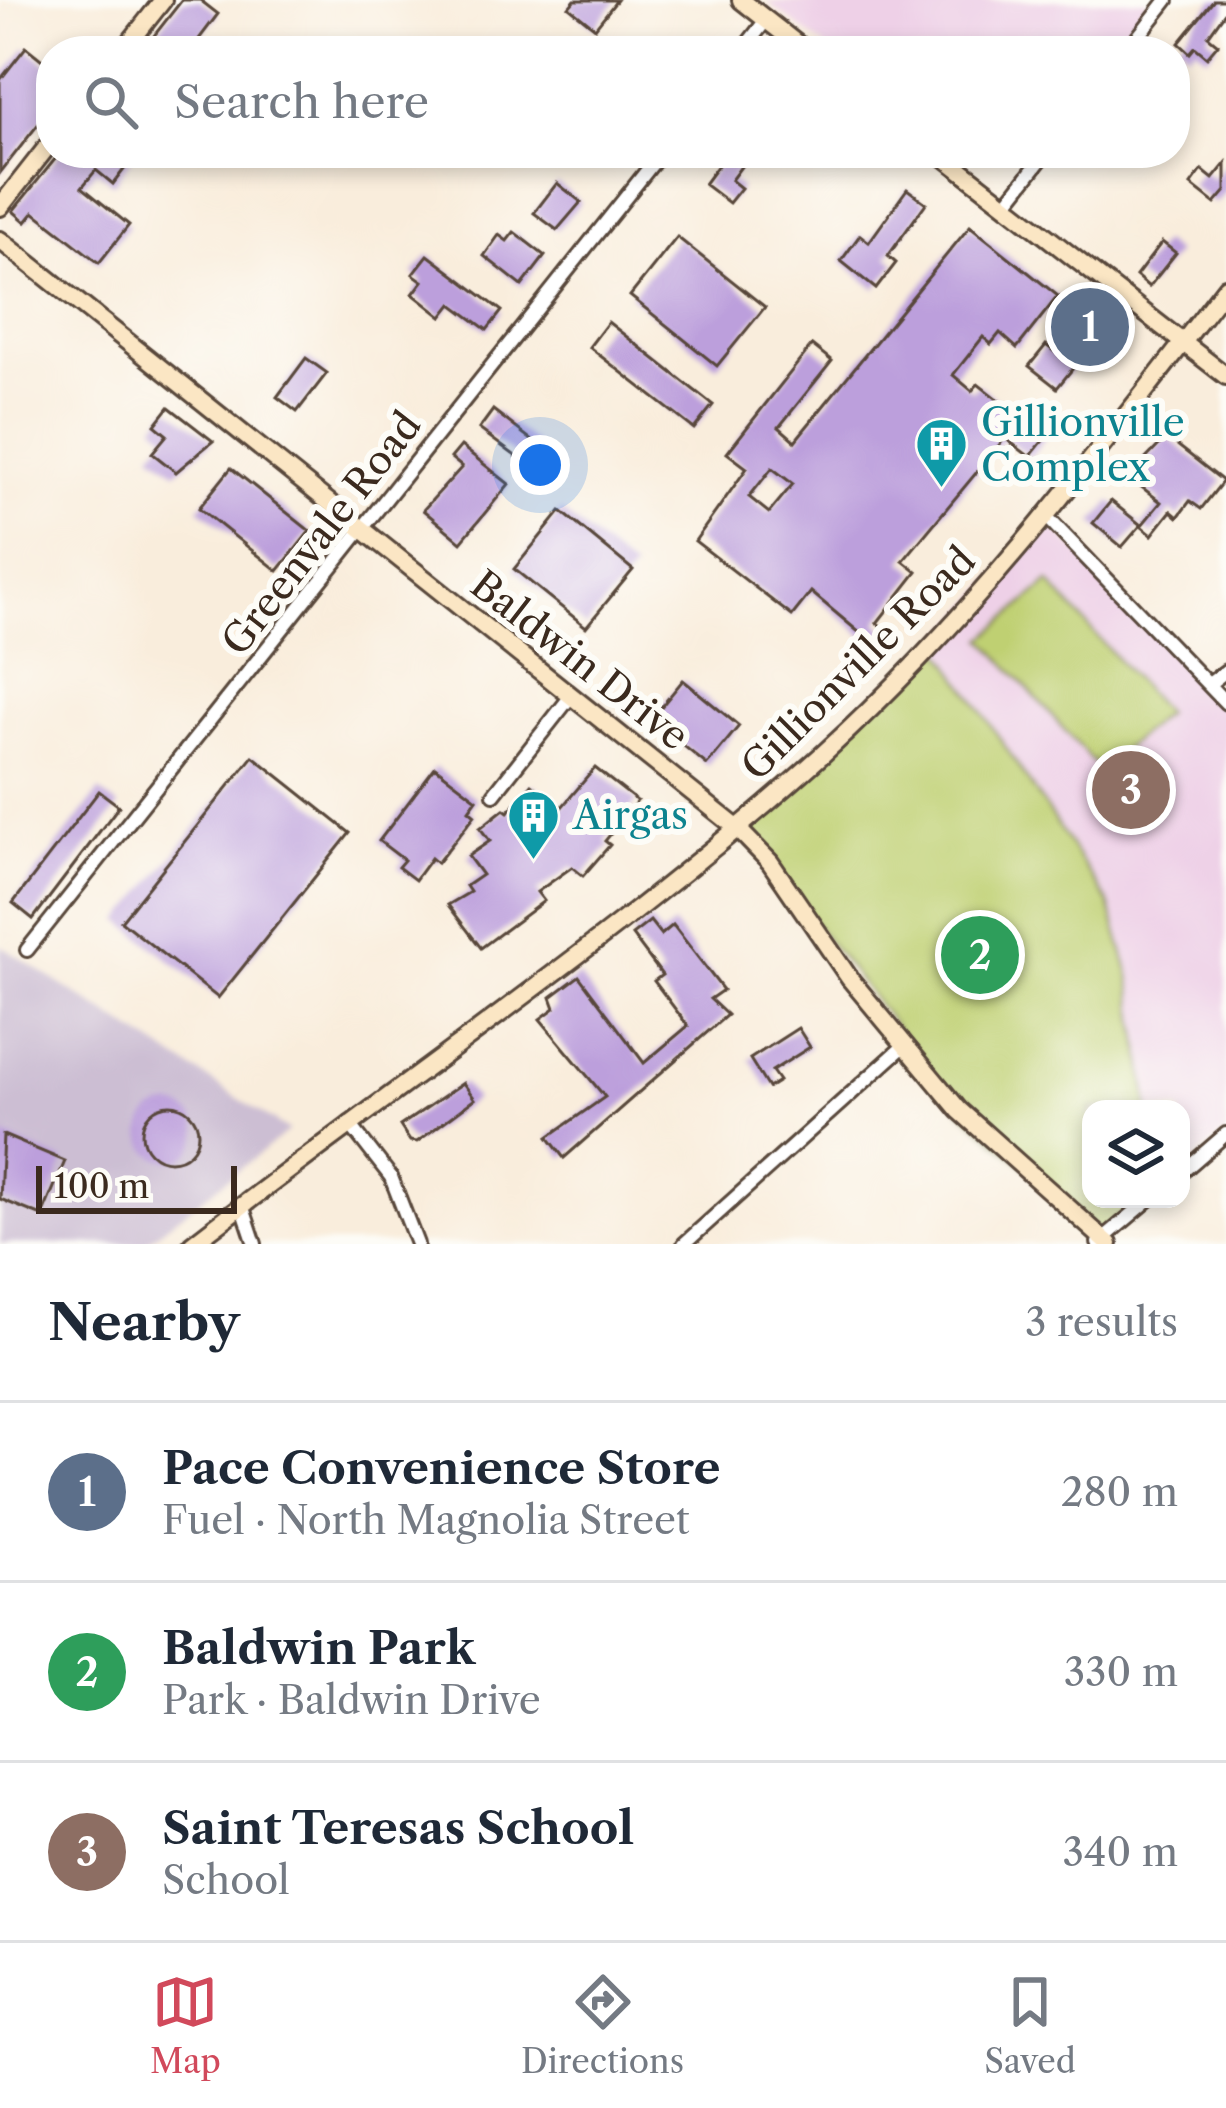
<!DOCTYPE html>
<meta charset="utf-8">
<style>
body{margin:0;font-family:"Libre Caslon Text",serif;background:#f6f6f7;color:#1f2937}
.controls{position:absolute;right:36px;bottom:36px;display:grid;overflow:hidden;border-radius:24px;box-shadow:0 6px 18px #0003}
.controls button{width:108px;height:108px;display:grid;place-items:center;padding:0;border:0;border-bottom:3px solid #e0e1e3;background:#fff;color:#1f2937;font:60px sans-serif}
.scale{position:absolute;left:36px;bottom:30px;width:201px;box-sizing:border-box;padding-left:12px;border:6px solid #3b2a1e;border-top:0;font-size:33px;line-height:42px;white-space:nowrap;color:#3b2a1e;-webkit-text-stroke:9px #fdfcf7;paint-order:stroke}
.you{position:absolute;left:540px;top:465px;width:42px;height:42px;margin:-30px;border:9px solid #fff;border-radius:50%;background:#1a73e8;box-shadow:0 0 0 18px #1a73e833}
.badge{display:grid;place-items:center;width:78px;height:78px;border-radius:50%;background:#d1495b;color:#fff;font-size:39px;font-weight:700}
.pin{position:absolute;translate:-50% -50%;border:6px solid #fff;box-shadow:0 3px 12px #0006}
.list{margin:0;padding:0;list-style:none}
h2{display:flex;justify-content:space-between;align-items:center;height:156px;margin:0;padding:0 48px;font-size:51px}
h2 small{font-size:39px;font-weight:400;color:#747a83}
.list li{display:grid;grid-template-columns:78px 1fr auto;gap:36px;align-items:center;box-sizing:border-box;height:180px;padding:0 48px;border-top:3px solid #e0e1e3}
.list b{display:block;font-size:45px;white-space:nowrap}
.list p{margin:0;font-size:39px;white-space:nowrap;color:#747a83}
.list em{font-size:39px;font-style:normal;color:#747a83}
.icon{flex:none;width:66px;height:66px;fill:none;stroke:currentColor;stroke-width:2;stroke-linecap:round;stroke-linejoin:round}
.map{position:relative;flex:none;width:1226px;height:1244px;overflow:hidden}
.search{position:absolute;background:#fff;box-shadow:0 6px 18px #0003;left:36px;right:36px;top:36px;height:132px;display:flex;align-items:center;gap:30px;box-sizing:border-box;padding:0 42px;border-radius:48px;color:#747a83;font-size:45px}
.sheet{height:696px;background:#fff}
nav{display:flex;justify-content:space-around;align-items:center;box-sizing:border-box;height:168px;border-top:3px solid #e0e1e3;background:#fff;font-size:33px;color:#747a83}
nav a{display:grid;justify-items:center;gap:6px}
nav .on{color:#d1495b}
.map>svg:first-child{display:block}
</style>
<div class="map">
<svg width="1226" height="1244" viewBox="0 0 1226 1244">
<rect width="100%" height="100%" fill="#fdfcf7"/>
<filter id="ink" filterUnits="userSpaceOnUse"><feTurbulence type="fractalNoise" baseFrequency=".00833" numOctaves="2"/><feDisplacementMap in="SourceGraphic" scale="24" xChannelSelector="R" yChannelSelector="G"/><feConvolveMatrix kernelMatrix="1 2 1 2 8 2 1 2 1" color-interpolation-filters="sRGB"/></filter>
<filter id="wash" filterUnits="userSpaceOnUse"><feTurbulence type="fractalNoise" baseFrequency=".004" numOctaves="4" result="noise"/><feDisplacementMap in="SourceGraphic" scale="48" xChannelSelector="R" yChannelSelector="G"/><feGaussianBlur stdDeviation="2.7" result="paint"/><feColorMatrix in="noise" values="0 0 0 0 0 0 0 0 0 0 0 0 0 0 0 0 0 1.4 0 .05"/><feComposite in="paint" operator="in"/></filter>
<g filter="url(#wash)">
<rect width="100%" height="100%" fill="#f9eddc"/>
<g fill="#eed0e7">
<polygon points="1149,0 1109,51 830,51 767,2"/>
<polygon points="1045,518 1226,708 1226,1133 1181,1171 1181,1109 1149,1109 1130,975 1109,904 937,643"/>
</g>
<polygon fill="#ccbed3" points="0,945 289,1131 143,1244 0,1244"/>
<g fill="#bfd072" stroke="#7d7d48" stroke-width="3">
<polygon points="1049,582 1165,713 1100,770 984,639"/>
<polygon points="937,643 1109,904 1130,975 1149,1109 1091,1109 1091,1199 1149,1199 1105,1238 960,1109 739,828"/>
</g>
<g id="blocks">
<g fill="#bc9fdc" fill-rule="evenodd">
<polygon points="182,0 200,0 218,14 190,51 142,51"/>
<polygon points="575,0 617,0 595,28 569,7"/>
<polygon points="1214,0 1226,0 1226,11 1208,36 1218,44 1207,57 1195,47 1190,53 1179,43"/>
<polygon points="26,47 51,67 51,108 0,173 0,80"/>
<polygon points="60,153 124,153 132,159 113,184 96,170 82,187 129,225 99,263 34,212 26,222 13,211"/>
<polygon points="727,153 751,153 731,180 741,188 729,203 704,184"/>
<polygon points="1226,163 1226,191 1215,204 1191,185 1202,170 1213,179"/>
<polygon points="557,183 581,202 557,230 534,213"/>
<polygon points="907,189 926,203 888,256 896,263 876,289 841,261 860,235 869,242"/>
<path d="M970 226 1058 296 1017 348 1000 333 991 344 983 337 953 375 972 391 978 384 1046 437 1030 457 1005 438 903 561 917 572 877 623 885 629 873 644 811 592 792 616 695 541 747 468 727 453 812 345 832 361 779 427 795 441ZM772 468 793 484 769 513 749 497Z"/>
<polygon points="514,232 545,256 522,286 484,256 499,235 507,241"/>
<polygon points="677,237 765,307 717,366 630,296"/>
<polygon points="1162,242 1176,253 1149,287 1136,276"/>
<polygon points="428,255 502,311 487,330 452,304 442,317 413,294 423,281 413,274"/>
<polygon points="608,322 713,405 694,429 589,347"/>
<polygon points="1046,345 1074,367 1057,388 1029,366"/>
<polygon points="306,358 327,373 297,412 277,397"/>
<polygon points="169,407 213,441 176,472 152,453 167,435 155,425"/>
<polygon points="493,410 542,448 529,466 479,429"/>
<polygon points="1167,437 1223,481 1201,509 1190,501 1178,517 1171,511 1152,535 1141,526 1161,502 1135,482 1140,476 1134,471"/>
<polygon points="461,446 509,484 461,542 423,510 462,467 451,458"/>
<polygon points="231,468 310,531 278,571 199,508"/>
<polygon points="1111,501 1141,525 1122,547 1093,523"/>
<polygon points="561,511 633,570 586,627 514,569"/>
<polygon points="683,680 739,726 707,765 651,719"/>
<polygon points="253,756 350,833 218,998 121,921"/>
<polygon points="435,767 477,799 469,810 475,815 437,863 431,858 415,880 398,867 404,860 379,841"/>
<polygon points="595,768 637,801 605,841 610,845 583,876 572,867 537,892 544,901 481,948 448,905 470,892 466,886 482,875 468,856 490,841 480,828 504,809 508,812 532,784 562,807"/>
<polygon points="99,791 119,806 33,919 13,903"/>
<polygon points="650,921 661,935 673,925 723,990 710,999 727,1015 564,1158 548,1137 605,1097 540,1019 555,1008 551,997 579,976 644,1063 688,1026 654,981 662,975 632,935"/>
<polygon points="798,1028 810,1047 772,1071 779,1081 768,1088 750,1059"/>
<polygon points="463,1083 475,1099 417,1142 410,1141 400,1126"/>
<circle cx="170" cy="1133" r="28"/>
<polygon points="3,1135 65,1161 42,1216 0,1199"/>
</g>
</g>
</g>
<g filter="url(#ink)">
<use href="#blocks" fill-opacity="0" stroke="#58473a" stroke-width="3"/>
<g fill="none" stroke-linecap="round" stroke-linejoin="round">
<defs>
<g id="street">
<polyline points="742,51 766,20"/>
<polyline points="1127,51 1167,0"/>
<polyline points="1006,204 1046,153"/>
<polyline points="1045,515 1226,703"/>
<polyline points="1209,684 1226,671"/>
<polyline points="494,794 571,696"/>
<polyline points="27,950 661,153"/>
<polyline points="349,1123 391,1177 417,1244"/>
<polyline points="1181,1173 1226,1134"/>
<polyline points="242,1205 255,1244"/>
<polyline points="1098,1243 1150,1199"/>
<polyline points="684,1244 905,1045"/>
</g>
<g id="secondary">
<polyline points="741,0 806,51"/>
<polyline points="123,51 163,0"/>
<polyline points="939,153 1226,376"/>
<polyline points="0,207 51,142"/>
<polyline points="0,240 737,828 770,862 850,979 959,1110 1109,1244"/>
<path d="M192 1244C400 1083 628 930 823 754 975 616 1101 448 1226 287"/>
</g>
</defs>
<use href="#street" stroke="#58473a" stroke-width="18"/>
<use href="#secondary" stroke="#58473a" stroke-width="22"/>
<use href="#street" stroke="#fff" stroke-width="12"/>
<use href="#secondary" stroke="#fbe6c4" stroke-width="16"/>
</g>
</g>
<defs>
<symbol id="building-pin" viewBox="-11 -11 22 30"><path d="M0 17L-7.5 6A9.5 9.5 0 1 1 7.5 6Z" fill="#0f9aa8" stroke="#fdfcf7"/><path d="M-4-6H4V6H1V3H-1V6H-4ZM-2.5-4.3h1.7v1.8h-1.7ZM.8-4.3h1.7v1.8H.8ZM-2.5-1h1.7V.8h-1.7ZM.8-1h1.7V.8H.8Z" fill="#fff"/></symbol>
</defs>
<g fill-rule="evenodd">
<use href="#building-pin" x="912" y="414" width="59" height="81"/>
<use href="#building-pin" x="504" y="786" width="59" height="81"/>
</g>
<g text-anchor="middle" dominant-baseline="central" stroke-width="12" stroke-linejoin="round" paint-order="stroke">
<g font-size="39" fill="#0d838f" stroke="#fdfcf7" text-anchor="start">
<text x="981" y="422">Gillionville<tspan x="981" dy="45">Complex</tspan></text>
<text x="573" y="815">Airgas</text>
</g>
<g font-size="39" fill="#3b2a1e" stroke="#fdfcf7">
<text transform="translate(321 533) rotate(-52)">Greenvale Road</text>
<text transform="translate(580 660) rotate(38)">Baldwin Drive</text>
<text transform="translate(858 663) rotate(-45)">Gillionville Road</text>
</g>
</g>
</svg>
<div class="controls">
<button><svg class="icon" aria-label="layers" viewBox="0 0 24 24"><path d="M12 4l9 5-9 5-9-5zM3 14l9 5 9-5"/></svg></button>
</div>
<div class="scale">100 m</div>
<div class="you"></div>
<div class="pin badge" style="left:1090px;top:327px;background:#5c6f8a">1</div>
<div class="pin badge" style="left:980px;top:955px;background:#2e9e5b">2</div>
<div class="pin badge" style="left:1131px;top:790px;background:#8d6e63">3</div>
<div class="search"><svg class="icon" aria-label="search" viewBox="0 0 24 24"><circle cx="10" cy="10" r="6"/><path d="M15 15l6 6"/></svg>Search here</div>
</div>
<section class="sheet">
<h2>Nearby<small>3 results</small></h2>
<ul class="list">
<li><span class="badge" style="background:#5c6f8a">1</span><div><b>Pace Convenience Store</b><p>Fuel · North Magnolia Street</p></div><em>280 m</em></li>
<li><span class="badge" style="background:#2e9e5b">2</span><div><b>Baldwin Park</b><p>Park · Baldwin Drive</p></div><em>330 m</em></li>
<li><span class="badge" style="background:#8d6e63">3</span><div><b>Saint Teresas School</b><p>School</p></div><em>340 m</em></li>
</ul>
</section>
<nav>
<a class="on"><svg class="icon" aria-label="map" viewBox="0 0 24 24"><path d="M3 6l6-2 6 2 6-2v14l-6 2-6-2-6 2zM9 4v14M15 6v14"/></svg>Map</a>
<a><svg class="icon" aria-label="directions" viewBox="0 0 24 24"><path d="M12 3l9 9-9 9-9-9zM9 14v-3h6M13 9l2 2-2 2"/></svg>Directions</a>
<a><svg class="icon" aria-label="saved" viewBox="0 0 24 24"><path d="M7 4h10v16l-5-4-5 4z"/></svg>Saved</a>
</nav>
